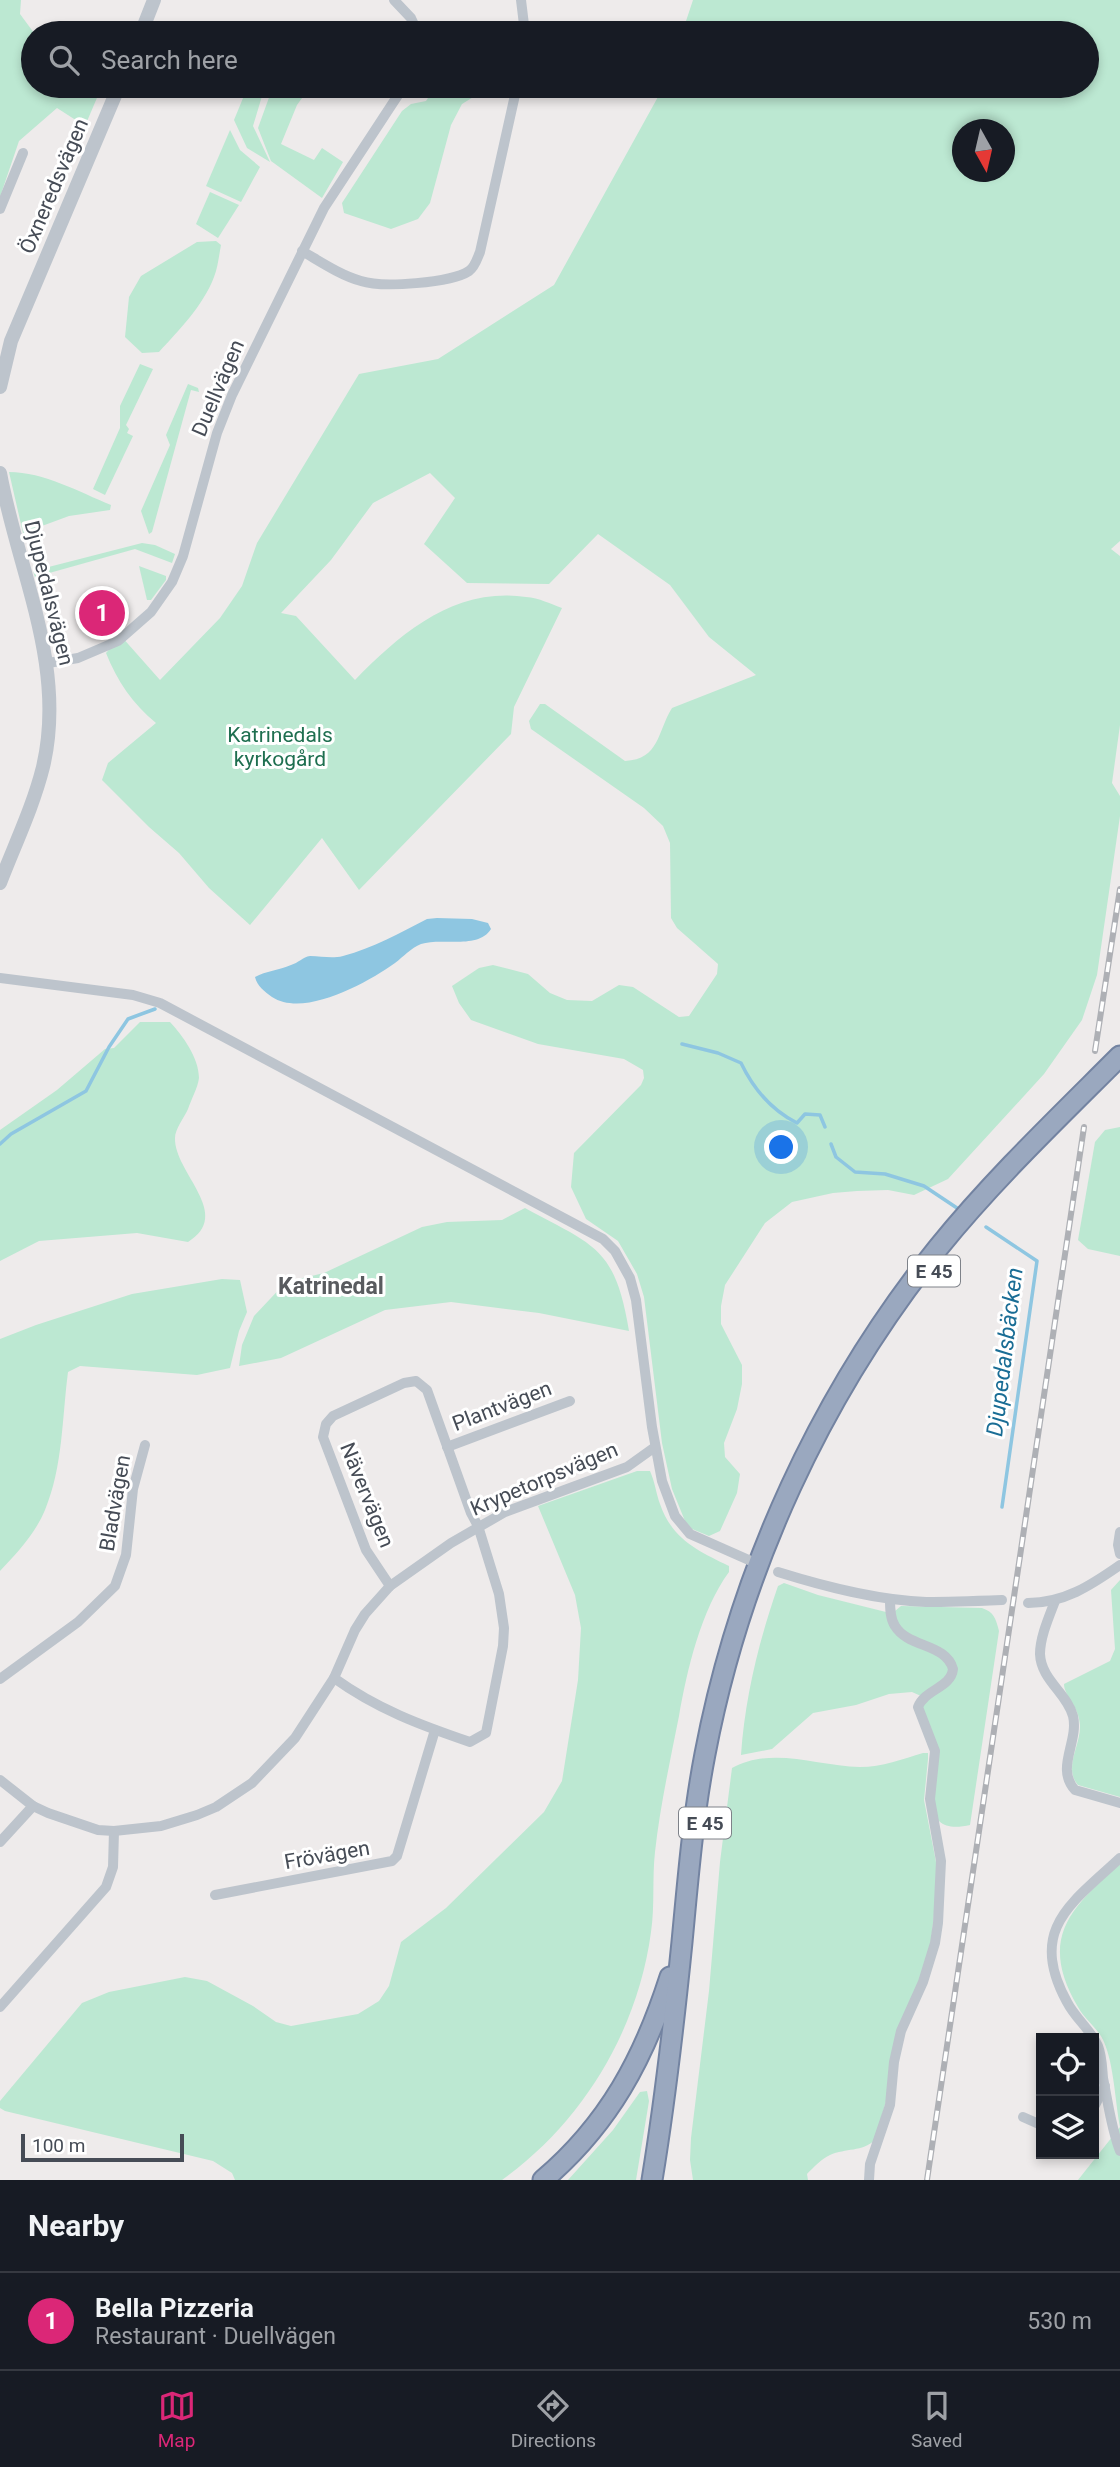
<!DOCTYPE html>
<meta charset="utf-8">
<style>
body{margin:0;font-family:Roboto,sans-serif;background:#20242c;color:#f1f3f6}
.controls{position:absolute;right:21px;bottom:21px;display:grid;overflow:hidden;border-radius:0px;box-shadow:0 4px 10px #0003}
.controls button{width:63px;height:63px;display:grid;place-items:center;padding:0;border:0;border-bottom:2px solid #363941;background:#171b24;color:#f1f3f6;font:35px sans-serif}
.compass{position:absolute;left:952px;top:119px;width:63px;height:63px;border-radius:50%;background:#171b24;box-shadow:0 4px 10px #0003;rotate:172deg}
.scale{position:absolute;left:21px;bottom:18px;width:163px;box-sizing:border-box;padding-left:7px;border:4px solid #464c56;border-top:0;font-size:19px;line-height:24px;white-space:nowrap;color:#464c56;-webkit-text-stroke:5px #fff;paint-order:stroke}
.you{position:absolute;left:782px;top:1148px;width:24px;height:24px;margin:-18px;border:5px solid #fff;border-radius:50%;background:#1a73e8;box-shadow:0 0 0 10px #1a73e833}
.badge{display:grid;place-items:center;width:46px;height:46px;border-radius:50%;background:#db2777;color:#fff;font-size:23px;font-weight:700}
.pin{position:absolute;translate:-50% -50%;border:4px solid #fff;box-shadow:0 2px 7px #0006}
.list{margin:0;padding:0;list-style:none}
h2{display:flex;justify-content:space-between;align-items:center;height:91px;margin:0;padding:0 28px;font-size:30px}
h2 small{font-size:23px;font-weight:400;color:#9ea1a6}
.list li{display:grid;grid-template-columns:46px 1fr auto;gap:21px;align-items:center;box-sizing:border-box;height:98px;padding:0 28px;border-top:2px solid #363941}
.list b{display:block;font-size:26px;white-space:nowrap}
.list p{margin:0;font-size:23px;white-space:nowrap;color:#9ea1a6}
.list em{font-size:23px;font-style:normal;color:#9ea1a6}
.icon{flex:none;width:38px;height:38px;fill:none;stroke:currentColor;stroke-width:2;stroke-linecap:round;stroke-linejoin:round}
.map{position:relative;flex:none;width:1120px;height:2180px;overflow:hidden}
.search{position:absolute;background:#171b24;box-shadow:0 4px 10px #0003;left:21px;right:21px;top:21px;height:77px;display:flex;align-items:center;gap:18px;box-sizing:border-box;padding:0 24px;border-radius:38px;color:#9ea1a6;font-size:26px}
.sheet{height:189px;background:#171b24}
nav{display:flex;justify-content:space-around;align-items:center;box-sizing:border-box;height:98px;border-top:2px solid #363941;background:#171b24;font-size:19px;color:#9ea1a6}
nav a{display:grid;justify-items:center;gap:4px}
nav .on{color:#db2777}
.map>svg:first-child{display:block}
</style>
<div class="map">
<svg width="1120" height="2180" viewBox="0 0 1120 2180">
<rect width="100%" height="100%" fill="#eeebeb"/>
<g fill="#bce8d2" fill-rule="evenodd">
<polygon points="0,0 21,0 20,14 34,33 39,33 33,33 33,86 102,86 85,126 57,108 19,141 0,197"/>
<path d="M693 0H1120V541L1111 549 1120 556V725L1112 783 1120 796V816L1097 975 1082 1020 1044 1074 948 1179 914 1195 888 1190 857 1191 833 1193 792 1202 765 1223 725 1285 721 1306V1324L742 1365V1384L737 1409 724 1443 725 1457 740 1474 737 1493 720 1531 709 1536 692 1529 685 1521 672 1489 662 1443 644 1297 637 1274 618 1241 586 1219 571 1187 574 1153 641 1085 644 1078 643 1070 624 1059 538 1044 471 1020 459 1003 452 986 479 968 493 965 528 974 550 993 567 1000 592 1001 619 985 633 987 679 1017 689 1016 717 974 718 964 677 928 671 918 670 843 663 826 644 808 531 729 529 721 540 704H545L625 761C660 759 657 732 672 708L756 675 709 637 670 585 598 534 549 584 467 583 424 544 455 498 430 473 373 503 331 560 281 613 296 616 355 680C402 632 455 587 526 597 539 598 551 604 562 608L514 707 511 734 359 890 322 838 250 925 209 888 179 853 149 827 102 780 108 763 156 723C133 704 117 681 106 653L121 636 160 680 220 618 242 586 257 543 359 374 438 359 554 285 664 86H1087V33H682ZM962 130H1004V172H962Z"/>
<polygon points="248,86 265,86 253,126 270,162 247,148 234,120"/>
<polygon points="271,86 306,86 307,91 297,105 281,144 314,160 322,148 343,162 322,198 271,161 258,128 271,92"/>
<polygon points="436,86 491,86 462,104 451,125 430,203 418,219 391,229 344,213 342,203 402,111 411,104 426,101"/>
<polygon points="230,130 240,150 260,167 241,202 206,186"/>
<polygon points="210,192 239,205 218,238 196,224"/>
<path d="M216 241 221 245C219 255 218 267 214 277 203 306 179 330 159 352L142 353 125 337 129 297 141 276 197 242Z"/>
<polygon points="140,364 153,369 126,425 129,429 127,433 133,436 105,495 93,489 120,428 120,406"/>
<polygon points="188,384 198,388 199,392 191,390 152,532 149,534 141,511 170,445 166,435"/>
<path d="M9 472C44 472 79 492 111 505L110 510 69 516 23 533Z"/>
<polygon points="142,543 155,545 175,554 172,563 135,549 35,577 33,571"/>
<polygon points="139,566 166,576 166,580 151,600 147,600"/>
<path d="M140 1022H170C183 1036 199 1058 199 1078 198 1087 191 1100 188 1109 184 1118 175 1129 175 1138 174 1173 234 1214 188 1242L137 1233 39 1241 0 1261V1130L57 1090 105 1049 114 1048Z"/>
<polygon points="1120,1127 1120,1256 1088,1249 1078,1240 1095,1142 1105,1130"/>
<path d="M525 1208C595 1246 615 1247 629 1331L539 1313 451 1302 385 1310 281 1358 239 1366 242 1345 254 1316 286 1282 324 1273 422 1227 447 1222 502 1220Z"/>
<path d="M222 1279 240 1280 247 1312 239 1331 230 1368 197 1375 80 1366 68 1372C62 1418 63 1467 45 1510 35 1534 17 1553 0 1571V1339L36 1325 132 1294Z"/>
<path d="M637 1471H650C655 1482 656 1493 660 1504 672 1539 698 1551 729 1566V1572C701 1610 687 1670 679 1716 670 1761 660 1807 655 1852 652 1879 655 1906 651 1932 638 2030 583 2122 502 2180H235L232 2173 213 2161 5 2111 0 2108V2101L82 2003 109 1992 185 1977 207 1981 253 2006 276 2022 291 2026 358 2014 379 2001 389 1986 401 1942 446 1908 544 1812 562 1781 578 1680 581 1628 575 1595 538 1506Z"/>
<path d="M1120 1580V1797L1078 1785C1063 1768 1081 1745 1080 1725 1079 1706 1064 1696 1064 1684L1110 1661 1115 1649 1111 1590Z"/>
<path d="M784 1583 818 1595 886 1612 892 1628 946 1661 950 1674 921 1696 912 1692 889 1694 856 1705 813 1713 772 1749 741 1755C745 1697 759 1641 778 1586Z"/>
<path d="M901 1606 982 1608C994 1612 996 1619 999 1631L970 1825C960 1827 947 1829 939 1821 928 1810 936 1787 935 1773 933 1751 926 1729 922 1707L957 1666 904 1631 897 1625 895 1611Z"/>
<path d="M923 1753H928V1759L924 1800 936 1862V1896L931 1941 875 2140C862 2152 846 2148 830 2155 821 2159 814 2167 807 2174L808 2180H693L690 2160 691 2138 709 1991 720 1862 732 1768C772 1746 817 1766 860 1767 882 1767 903 1759 923 1753Z"/>
<path d="M1120 1864V2180H1078L1120 2127C1115 2101 1114 2065 1104 2042 1098 2028 1085 2020 1078 2007 1038 1939 1070 1908 1120 1864Z"/>
<polygon points="647,2091 649,2101 636,2180 568,2180 613,2130 640,2092"/>
</g>
<path fill="#8ec6e1" d="M437 918 472 919 488 923 491 929C478 950 441 937 421 944 411 948 403 957 395 963 367 983 304 1018 272 997 265 992 257 986 255 977 266 971 279 970 291 965 298 963 303 957 310 956 322 956 331 959 343 956 373 948 400 933 427 919Z"/>
<g fill="none" stroke-linecap="round" stroke-linejoin="round">
<g stroke="#8ec6e1" stroke-width="3.5">
<path d="M682 1044 718 1053 741 1063C754 1090 771 1110 797 1123L805 1114 820 1115 825 1127"/>
<polyline points="0,1144 11,1134 86,1091 109,1047 128,1019 155,1009"/>
<polyline points="831,1144 836,1157 855,1172 885,1174 924,1186 960,1210"/>
<polyline points="986,1227 1037,1261 1002,1507"/>
</g>
<defs>
<g id="trunk">
<path d="M543 2180C609 2124 644 2058 670 1977"/>
<path d="M652 2180C665 2101 674 2022 682 1942 688 1879 693 1816 705 1754 740 1570 821 1394 938 1248 993 1180 1058 1118 1120 1056"/>
</g>
</defs>
<use href="#trunk" stroke="#7383a1" stroke-width="23"/>
<g stroke="#bdc4cc" stroke-width="10">
<polyline points="394,0 411,18 418,33"/>
<polyline points="521,0 525,33"/>
<polyline points="0,209 23,153"/>
<path d="M302 251C321 262 340 275 361 281 382 288 451 283 469 271 475 267 477 259 480 252L517 86"/>
<polyline points="48,663 78,658 118,641 151,612 172,582 183,556 217,433 232,395 324,208 404,86"/>
<polyline points="0,978 133,995 160,1003 603,1239 615,1251 630,1278 636,1300 652,1427 662,1481 675,1516 690,1534 751,1561"/>
<polyline points="447,1447 570,1401"/>
<polyline points="1120,1532 1118,1545 1120,1554"/>
<path d="M778 1572C826 1587 876 1600 926 1602 951 1602 977 1601 1002 1600"/>
<path d="M1055 1601C1049 1617 1040 1637 1040 1654 1041 1680 1067 1693 1073 1716 1079 1742 1055 1768 1075 1790L1120 1803"/>
<path d="M1028 1603C1064 1603 1090 1586 1120 1565"/>
<path d="M334 1678C377 1709 420 1725 470 1742L486 1733 503 1646 504 1628 499 1594 478 1526 471 1513 427 1390 416 1381 404 1383 333 1416 326 1424 323 1437 366 1550 390 1586"/>
<polyline points="0,1679 78,1622 115,1586 126,1555 133,1489 145,1445"/>
<polyline points="0,1780 33,1806 48,1813 98,1830 114,1831 161,1826 197,1815 216,1807 252,1783 295,1738 334,1678 355,1630 365,1614 390,1586 451,1543 505,1512 627,1467 655,1447"/>
<polyline points="0,1842 33,1806"/>
<path d="M1120 1858C1072 1903 1027 1929 1067 2002 1075 2018 1091 2030 1098 2046 1102 2056 1102 2067 1103 2078 1108 2102 1111 2128 1120 2151"/>
<polyline points="215,1895 392,1861 397,1856 435,1730"/>
<polyline points="0,2007 106,1887 113,1867 114,1831"/>
<polyline points="1094,2107 1105,2086"/>
<polyline points="1023,2117 1041,2125"/>
<path d="M869 2180 870 2164 890 2105 894 2062 901 2031 923 1982 935 1943 938 1923 941 1861 930 1799 935 1751 918 1707C925 1689 951 1688 953 1669 946 1643 908 1648 895 1626 890 1619 890 1607 890 1599"/>
</g>
<g stroke="#bdc4cc" stroke-width="14">
<polyline points="141,33 154,0"/>
<polyline points="0,387 11,341 119,86"/>
<path d="M0 473C18 571 67 666 43 767 33 807 15 844 0 883"/>
</g>
<use href="#trunk" stroke="#9aa8bf" stroke-width="19"/>
<defs>
<g id="rail">
<polyline points="1095,1051 1120,889"/>
<polyline points="927,2180 1084,1127"/>
</g>
</defs>
<use href="#rail" stroke="#aeb0b5" stroke-width="6"/>
<use href="#rail" stroke="#fff" stroke-width="3.5" stroke-dasharray="10" stroke-linecap="butt"/>
</g>
<g text-anchor="middle" dominant-baseline="central" stroke-width="6" stroke-linejoin="round" paint-order="stroke">
<g fill="#fff" stroke="#7e8289" stroke-width="2">
<rect x="908" y="1255.5" width="52" height="31" rx="5"/>
<rect x="679" y="1807.5" width="52" height="31" rx="5"/>
</g>
<g font-size="19" font-weight="bold" fill="#464c56">
<text x="934" y="1271">E 45</text>
<text x="705" y="1823">E 45</text>
</g>
<g font-size="21" fill="#464c56" stroke="#fff">
<text transform="translate(54 186) rotate(-67)">Öxneredsvägen</text>
<text transform="translate(218 388) rotate(-67)">Duellvägen</text>
<text transform="translate(49 593) rotate(76)">Djupedalsvägen</text>
<text transform="translate(502 1406) rotate(-21)">Plantvägen</text>
<text transform="translate(544 1479) rotate(-23)">Krypetorpsvägen</text>
<text transform="translate(367 1495) rotate(68)">Nävervägen</text>
<text transform="translate(115 1503) rotate(-80)">Bladvägen</text>
<text transform="translate(327 1855) rotate(-10)">Frövägen</text>
</g>
<g font-size="21" fill="#1f6f50" stroke="#fff">
<text x="280" y="735">Katrinedals<tspan x="280" dy="24">kyrkogård</tspan></text>
</g>
<g font-size="23" font-weight="bold" fill="#595b5f" stroke="#fff">
<text x="331" y="1286">Katrinedal</text>
</g>
<g font-size="23" font-style="italic" fill="#1a6d95" stroke="#fff">
<text transform="translate(1005 1352) rotate(-83)">Djupedalsbäcken</text>
</g>
</g>
</svg>
<div class="controls">
<button><svg class="icon" aria-label="locate" viewBox="0 0 24 24"><circle cx="12" cy="12" r="6"/><path d="M12 2v4M12 18v4M2 12h4M18 12h4"/></svg></button>
<button><svg class="icon" aria-label="layers" viewBox="0 0 24 24"><path d="M12 4l9 5-9 5-9-5zM3 14l9 5 9-5"/></svg></button>
</div>
<svg class="compass" viewBox="-18 -18 36 36"><path d="M0-13l5 13h-10z" fill="#e53935"/><path d="M0 13l5-13h-10z" fill="#9ea1a6"/></svg>
<div class="scale">100 m</div>
<div class="you"></div>
<div class="pin badge" style="left:102px;top:613px">1</div>
<div class="search"><svg class="icon" aria-label="search" viewBox="0 0 24 24"><circle cx="10" cy="10" r="6"/><path d="M15 15l6 6"/></svg>Search here</div>
</div>
<section class="sheet">
<h2>Nearby<small></small></h2>
<ul class="list">
<li><span class="badge">1</span><div><b>Bella Pizzeria</b><p>Restaurant · Duellvägen</p></div><em>530 m</em></li>
</ul>
</section>
<nav>
<a class="on"><svg class="icon" aria-label="map" viewBox="0 0 24 24"><path d="M3 6l6-2 6 2 6-2v14l-6 2-6-2-6 2zM9 4v14M15 6v14"/></svg>Map</a>
<a><svg class="icon" aria-label="directions" viewBox="0 0 24 24"><path d="M12 3l9 9-9 9-9-9zM9 14v-3h6M13 9l2 2-2 2"/></svg>Directions</a>
<a><svg class="icon" aria-label="saved" viewBox="0 0 24 24"><path d="M7 4h10v16l-5-4-5 4z"/></svg>Saved</a>
</nav>
